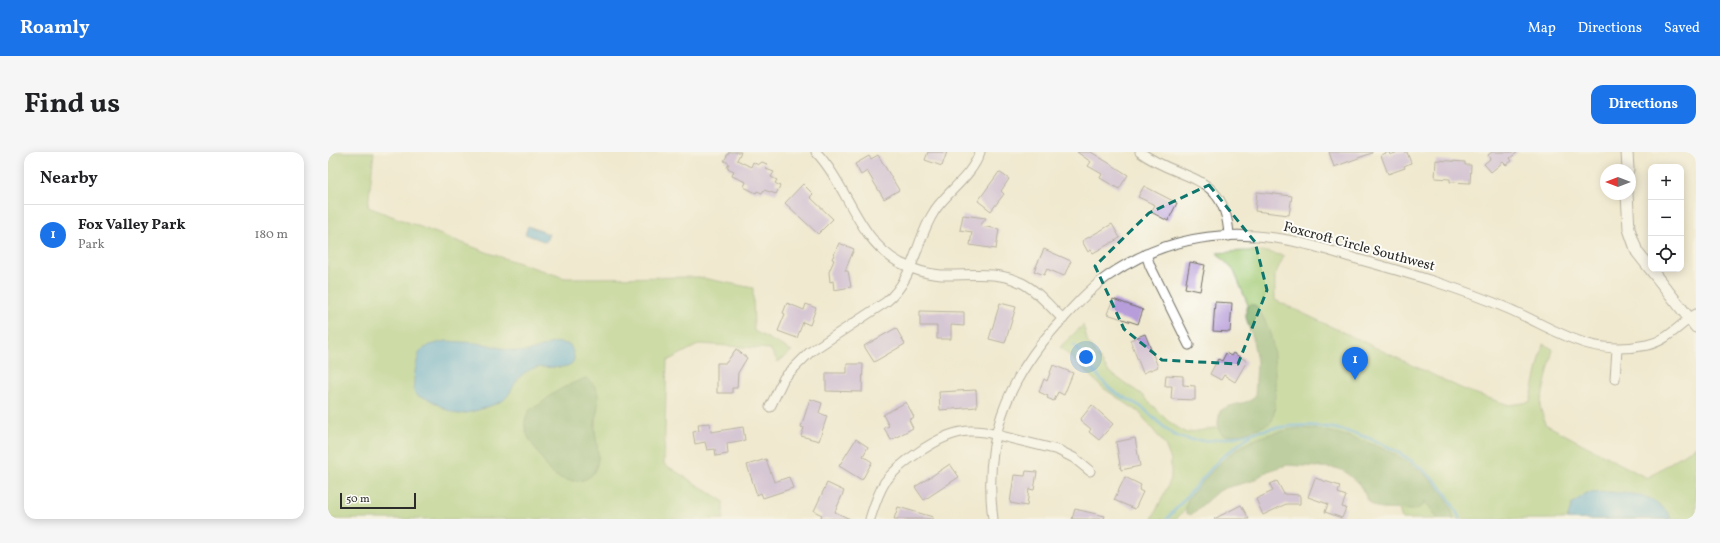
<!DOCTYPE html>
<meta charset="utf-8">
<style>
body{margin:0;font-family:Vollkorn,serif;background:#f6f6f6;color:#202124}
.controls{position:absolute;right:12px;top:12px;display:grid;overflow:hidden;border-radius:8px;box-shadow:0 2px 10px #0003}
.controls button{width:36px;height:36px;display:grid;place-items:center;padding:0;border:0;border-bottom:1px solid #e0e0e0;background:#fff;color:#202124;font:20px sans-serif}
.compass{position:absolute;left:1272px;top:12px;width:36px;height:36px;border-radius:50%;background:#fff;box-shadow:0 2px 10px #0003;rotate:270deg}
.scale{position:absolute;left:12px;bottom:10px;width:76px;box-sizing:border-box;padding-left:4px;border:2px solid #2b2b2b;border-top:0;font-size:11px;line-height:14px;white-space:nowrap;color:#2b2b2b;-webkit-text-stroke:3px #fdfcf7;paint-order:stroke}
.you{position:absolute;left:758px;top:205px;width:14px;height:14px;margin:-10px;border:3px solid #fff;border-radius:50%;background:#1a73e8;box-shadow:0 0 0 6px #1a73e833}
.badge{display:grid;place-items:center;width:26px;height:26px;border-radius:50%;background:#1a73e8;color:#fff;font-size:13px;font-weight:700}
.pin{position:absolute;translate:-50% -33px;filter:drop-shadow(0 1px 2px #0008)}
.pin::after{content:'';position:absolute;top:21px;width:14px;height:12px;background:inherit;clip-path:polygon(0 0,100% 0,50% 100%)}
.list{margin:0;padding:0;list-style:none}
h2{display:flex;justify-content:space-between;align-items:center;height:52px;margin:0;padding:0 16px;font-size:17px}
h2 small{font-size:13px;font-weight:400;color:#757577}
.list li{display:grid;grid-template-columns:26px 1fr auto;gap:12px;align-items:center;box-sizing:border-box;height:60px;padding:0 16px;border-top:1px solid #e0e0e0}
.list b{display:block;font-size:15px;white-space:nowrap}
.list p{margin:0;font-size:13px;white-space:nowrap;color:#757577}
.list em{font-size:13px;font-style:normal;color:#757577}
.icon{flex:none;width:22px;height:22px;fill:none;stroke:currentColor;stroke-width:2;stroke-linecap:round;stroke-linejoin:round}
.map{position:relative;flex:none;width:1368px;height:367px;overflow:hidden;border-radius:12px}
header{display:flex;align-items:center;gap:24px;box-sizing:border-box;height:56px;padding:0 20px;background:#1a73e8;color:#fff}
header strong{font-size:19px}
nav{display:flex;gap:22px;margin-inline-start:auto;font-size:14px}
.intro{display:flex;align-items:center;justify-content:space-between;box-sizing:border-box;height:96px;padding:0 24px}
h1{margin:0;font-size:28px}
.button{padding:10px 18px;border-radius:12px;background:#1a73e8;color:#fff;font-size:14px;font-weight:700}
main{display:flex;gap:24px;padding:0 24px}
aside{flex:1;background:#fff;border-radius:12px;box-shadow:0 2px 10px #0003}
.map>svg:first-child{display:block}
</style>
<header>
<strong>Roamly</strong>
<nav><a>Map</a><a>Directions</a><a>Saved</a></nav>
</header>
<div class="intro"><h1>Find us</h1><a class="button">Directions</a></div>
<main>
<aside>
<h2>Nearby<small></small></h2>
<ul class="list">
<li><span class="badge">1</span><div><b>Fox Valley Park</b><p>Park</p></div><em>180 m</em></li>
</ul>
</aside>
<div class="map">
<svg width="1368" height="367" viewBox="0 0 1368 367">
<rect width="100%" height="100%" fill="#fdfcf7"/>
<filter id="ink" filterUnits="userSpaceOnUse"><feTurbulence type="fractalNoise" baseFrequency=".025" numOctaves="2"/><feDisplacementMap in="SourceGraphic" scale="8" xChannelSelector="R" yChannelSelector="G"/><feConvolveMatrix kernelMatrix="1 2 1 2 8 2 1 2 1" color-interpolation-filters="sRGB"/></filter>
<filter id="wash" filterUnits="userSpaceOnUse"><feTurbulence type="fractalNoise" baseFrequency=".012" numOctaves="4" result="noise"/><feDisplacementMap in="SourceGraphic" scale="16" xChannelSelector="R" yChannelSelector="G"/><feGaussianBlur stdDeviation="0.9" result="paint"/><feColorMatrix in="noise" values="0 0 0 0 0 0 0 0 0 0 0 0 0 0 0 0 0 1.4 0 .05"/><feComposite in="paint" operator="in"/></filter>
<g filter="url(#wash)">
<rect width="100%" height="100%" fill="#f0e9cf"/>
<g fill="#a2ca75" stroke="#667a50">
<polygon points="0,0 46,0 40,55 161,101 237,126 370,125 425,136 426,179 464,199 450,210 442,197 372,192 339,209 336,312 395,349 395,367 0,367"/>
<polygon points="916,99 934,99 956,104 947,123 947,148 1137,238 1181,253 1202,250 1215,192 1225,197 1212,254 1217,272 1319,326 1368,294 1368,367 1074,367 1067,344 1014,311 941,305 889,327 848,367 824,367 843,327 843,308 837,293 811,260 775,236 732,195 755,173 760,191 781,220 813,242 840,269 858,281 892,275 934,262 934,187 906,119 889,101"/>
</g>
<g fill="#81ae66" stroke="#566c48">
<path d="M923 153H927C935 163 941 176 944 189 947 201 950 263 943 270 937 275 900 287 894 282 887 277 891 265 892 259 904 250 919 253 927 245L929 210 924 183 918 166V155Z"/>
<path d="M258 226C277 239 269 254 267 272 266 288 275 305 266 320 258 333 236 330 225 322 220 319 217 311 213 305 204 291 190 276 201 259 203 256 208 255 211 253 217 249 222 243 228 240 237 234 248 230 258 226Z"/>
<path d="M973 276C1024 279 1114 310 1126 367H1110L1097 349 1095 354 1086 358 1053 357 1046 354 1041 350 1031 332 1016 319 1007 316 959 313 940 319 924 329 897 336 889 340 863 363 858 361V354L860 347C896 304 915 283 973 276Z"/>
</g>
<g fill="#56aad2" stroke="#406a7e">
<polygon points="200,74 221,82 218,90 197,82"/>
<path d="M118 189C130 190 143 190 155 192 169 194 187 202 201 199 219 196 222 186 242 193 258 223 223 213 207 216 203 217 197 220 194 223 185 230 184 243 174 249 167 253 137 263 130 262 120 260 110 252 100 247 96 245 90 246 87 241 83 234 89 207 92 199L102 193Z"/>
<path d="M1282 340C1291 341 1301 341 1311 343 1321 344 1341 357 1343 367H1239L1244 352 1258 341Z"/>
</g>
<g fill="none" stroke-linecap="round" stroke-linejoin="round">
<g stroke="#56aad2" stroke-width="3">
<path d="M746 193C755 204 774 232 785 239 795 246 807 250 816 257 825 265 841 282 851 285 881 295 917 281 947 276 1002 266 1062 287 1103 325 1116 336 1124 352 1132 367"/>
<polyline points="839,367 892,307 923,283"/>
</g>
</g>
<g id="blocks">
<g fill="#b79dda">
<polygon points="401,0 413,0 409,8 423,15 425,10 430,13 434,10 439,12 438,17 446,20 443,25 449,28 447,31 452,34 448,42 436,38 434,41 429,39 428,41 416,35 418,30 404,24 406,19 399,16 401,11 396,9"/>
<polygon points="600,0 619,0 614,14 597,8"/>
<polygon points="749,0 763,0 800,23 791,37 772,26 774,22 760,14 763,10"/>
<polygon points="1001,0 1044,0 1044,1 1006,15"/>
<polygon points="1061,0 1062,3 1070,0 1079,0 1083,11 1076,14 1077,16 1060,22 1053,3"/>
<polygon points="1164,0 1190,0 1182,6 1184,9 1178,13 1175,10 1163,20 1156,12 1162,7 1160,3"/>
<polygon points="550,3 571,38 556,47 539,19 533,23 527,12 541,4 543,7"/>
<polygon points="1108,8 1137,10 1137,13 1143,13 1142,31 1122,30 1122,27 1107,26"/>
<polygon points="671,20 681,27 673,39 676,42 663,59 650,49"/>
<polygon points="475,32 485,42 482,45 505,67 490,82 457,51"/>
<polygon points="816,34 849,51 840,69 823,60 827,53 810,45"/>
<polygon points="929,40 964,44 961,63 927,59"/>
<polygon points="635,63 658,66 652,74 671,77 668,97 642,93 644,80 632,78"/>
<polygon points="784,72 792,86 765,101 763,98 760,100 754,89"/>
<polygon points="511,91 526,97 517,119 520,119 523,135 506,138 505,129 502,130 501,120 506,108 504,107"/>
<polygon points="716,97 743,109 736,124 719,117 716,123 706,119"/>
<polygon points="862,110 877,113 872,139 857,136"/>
<polygon points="785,147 815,158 810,172 779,162"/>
<polygon points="887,150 904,151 902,180 885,179"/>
<polygon points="459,151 476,158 478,152 488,156 482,173 475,170 469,186 450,179 457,162 455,161"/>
<polygon points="672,151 688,155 677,191 661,187"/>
<polygon points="592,159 636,160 636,174 623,173 623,187 609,187 609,174 592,174"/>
<polygon points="568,176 577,192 546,210 536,194"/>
<polygon points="817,182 830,215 815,221 802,188"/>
<polygon points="408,197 419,206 410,221 409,236 404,236 404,241 389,241 389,211 398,211"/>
<polygon points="898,201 903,204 905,201 919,209 907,230 896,223 893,228 882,222 890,207 894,209"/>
<polygon points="519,212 535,212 534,240 498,239 498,221 519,221"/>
<polygon points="725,213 745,221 736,243 730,240 726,249 719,246 720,244 711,240 716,227 719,229"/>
<polygon points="838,223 855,224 855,233 867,234 867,248 843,247 844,234 837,234"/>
<polygon points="648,238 649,255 612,258 611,240"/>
<polygon points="482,247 494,251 491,261 499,264 491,289 473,284 476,276 473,275"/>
<polygon points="578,250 586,265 581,268 585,276 563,288 556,276 561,274 555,263"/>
<polygon points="764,253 785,272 771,288 761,280 763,277 752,268"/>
<polygon points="382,271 383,280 415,275 417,288 399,291 400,302 388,304 387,297 379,298 377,290 367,292 365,280 371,279 370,272"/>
<polygon points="807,286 812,314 793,318 788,290"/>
<polygon points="528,287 540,295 535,304 544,310 534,328 511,314"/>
<polygon points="438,307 446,330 461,325 465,336 435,346 433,341 429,343 419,313"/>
<polygon points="622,312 631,325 596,348 587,335"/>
<polygon points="698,319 709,320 706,338 701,337 699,354 682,351 686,323 697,324"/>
<polygon points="797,325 813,333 811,338 815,340 807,357 786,348"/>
<polygon points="987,326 1012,334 1010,341 1018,344 1014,355 1018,356 1014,366 997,360 1000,352 980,345"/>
<polygon points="949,329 956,342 972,343 972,352 958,352 935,363 928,347 945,339 942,332"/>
<polygon points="499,331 516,339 507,360 522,367 492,367 494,363 486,359"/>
<polygon points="913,353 921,367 886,367"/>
<polygon points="570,355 605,365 604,367 566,367"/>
<polygon points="747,357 777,364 776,367 744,367"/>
</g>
</g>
</g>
<g filter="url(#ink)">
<use href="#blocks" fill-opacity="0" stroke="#706e64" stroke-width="1"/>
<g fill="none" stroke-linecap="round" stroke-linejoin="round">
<defs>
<g id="minor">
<path d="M488 0C520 34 529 87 572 111 584 117 599 122 613 123 640 124 668 118 694 131 710 139 722 155 735 167"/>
<path d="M812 0C852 30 898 19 901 84"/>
<polyline points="818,102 822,114 861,193"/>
<polyline points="1287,227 1289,197"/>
<path d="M442 255 456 226 482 200 558 150C587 127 587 88 607 58 621 38 644 24 652 0"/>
<path d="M542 367C546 354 550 341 557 330 570 312 610 284 633 280 641 278 649 279 657 280L730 298 746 306 762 319"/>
<path d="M665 367C655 291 677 231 728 174 744 157 761 137 780 124 833 87 892 77 954 87 980 91 1005 100 1029 107 1080 121 1132 136 1181 157 1231 179 1261 205 1319 193 1339 189 1351 173 1368 162"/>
</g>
<g id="tertiary">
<polyline points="1299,0 1300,18"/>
<polyline points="1299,42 1301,77 1309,100 1368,175"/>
</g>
</defs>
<use href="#minor" stroke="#706e64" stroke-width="11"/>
<use href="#tertiary" stroke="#706e64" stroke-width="13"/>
<use href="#minor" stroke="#fff" stroke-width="9"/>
<use href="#tertiary" stroke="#fff" stroke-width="11"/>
</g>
</g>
<path d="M0 0H1368V367H0ZM881 33 927 90 939 138 910 212 834 208 796 177 767 114 821 61Z" fill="#f0e9cf" fill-opacity=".55" fill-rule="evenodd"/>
<path fill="none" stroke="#0f766e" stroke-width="3" stroke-dasharray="8 5" stroke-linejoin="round" d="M881 33 927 90 939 138 910 212 834 208 796 177 767 114 821 61Z"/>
<g text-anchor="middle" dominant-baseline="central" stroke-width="4" stroke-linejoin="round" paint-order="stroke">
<g font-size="14" fill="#2b2b2b" stroke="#fdfcf7">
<text transform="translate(1031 95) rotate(15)">Foxcroft Circle Southwest</text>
</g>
</g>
</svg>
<div class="controls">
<button>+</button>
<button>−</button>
<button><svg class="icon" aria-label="locate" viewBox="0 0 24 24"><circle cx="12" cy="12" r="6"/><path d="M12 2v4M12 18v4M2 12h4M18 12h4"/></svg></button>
</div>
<svg class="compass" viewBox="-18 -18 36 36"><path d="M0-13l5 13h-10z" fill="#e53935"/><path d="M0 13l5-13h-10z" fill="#757577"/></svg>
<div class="scale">50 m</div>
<div class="you"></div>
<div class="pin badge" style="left:1027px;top:228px">1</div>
</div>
</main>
